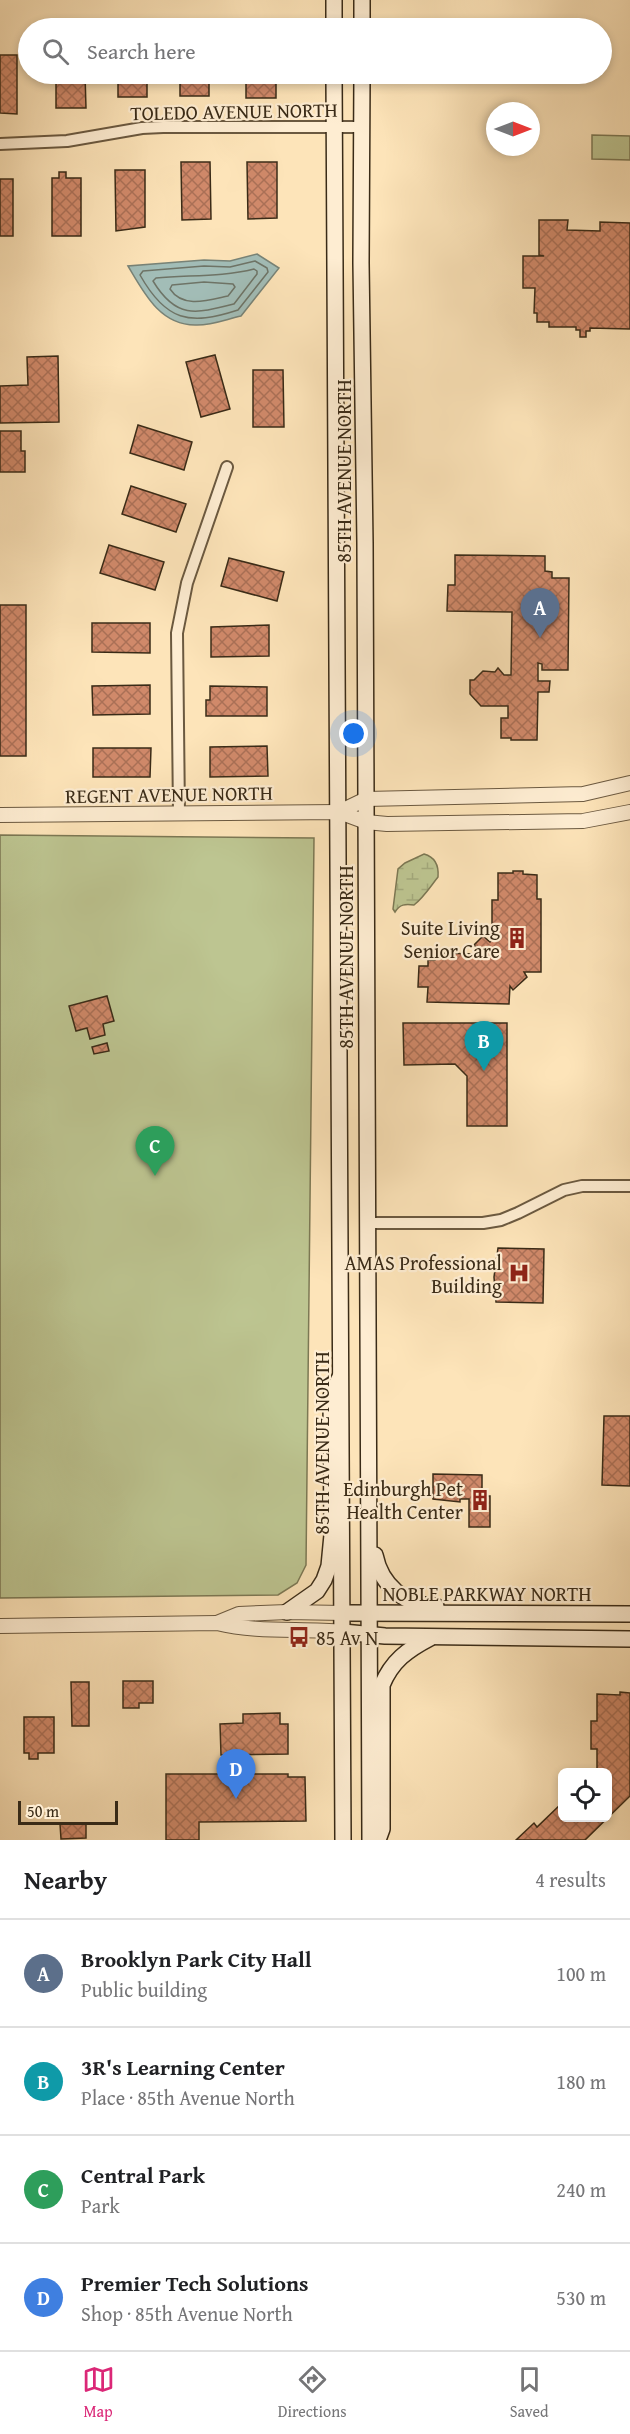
<!DOCTYPE html>
<meta charset="utf-8">
<style>
body{margin:0;font-family:"Gentium Book Plus",serif;background:#f2f2f2;color:#202124}
.controls{position:absolute;right:18px;bottom:18px;display:grid;overflow:hidden;border-radius:9px;box-shadow:0 3px 9px #0003}
.controls button{width:54px;height:54px;display:grid;place-items:center;padding:0;border:0;border-bottom:2px solid #e0e0e0;background:#fff;color:#202124;font:30px sans-serif}
.compass{position:absolute;left:486px;top:102px;width:54px;height:54px;border-radius:50%;background:#fff;box-shadow:0 3px 9px #0003;rotate:90deg}
.scale{position:absolute;left:18px;bottom:15px;width:100px;box-sizing:border-box;padding-left:6px;border:3px solid #3a2b17;border-top:0;font-size:16px;line-height:21px;white-space:nowrap;color:#3a2b17;-webkit-text-stroke:4px #feedd2;paint-order:stroke}
.you{position:absolute;left:354px;top:734px;width:21px;height:21px;margin:-15px;border:4px solid #fff;border-radius:50%;background:#1a73e8;box-shadow:0 0 0 9px #1a73e833}
.badge{display:grid;place-items:center;width:39px;height:39px;border-radius:50%;background:#db2777;color:#fff;font-size:20px;font-weight:700}
.pin{position:absolute;translate:-50% -50px;filter:drop-shadow(0 2px 3px #0008)}
.pin::after{content:'';position:absolute;top:32px;width:21px;height:18px;background:inherit;clip-path:polygon(0 0,100% 0,50% 100%)}
.list{margin:0;padding:0;list-style:none}
h2{display:flex;justify-content:space-between;align-items:center;height:78px;margin:0;padding:0 24px;font-size:26px}
h2 small{font-size:20px;font-weight:400;color:#757577}
.list li{display:grid;grid-template-columns:39px 1fr auto;gap:18px;align-items:center;box-sizing:border-box;height:108px;padding:0 24px;border-top:2px solid #e0e0e0}
.list b{display:block;font-size:22px;white-space:nowrap}
.list p{margin:0;font-size:20px;white-space:nowrap;color:#757577}
.list em{font-size:20px;font-style:normal;color:#757577}
.icon{flex:none;width:33px;height:33px;fill:none;stroke:currentColor;stroke-width:2;stroke-linecap:round;stroke-linejoin:round}
.map{position:relative;flex:none;width:630px;height:1840px;overflow:hidden}
.search{position:absolute;background:#fff;box-shadow:0 3px 9px #0003;left:18px;right:18px;top:18px;height:66px;display:flex;align-items:center;gap:15px;box-sizing:border-box;padding:0 21px;border-radius:33px;color:#757577;font-size:22px}
.sheet{height:510px;background:#fff}
nav{display:flex;justify-content:space-around;align-items:center;box-sizing:border-box;height:84px;border-top:2px solid #e0e0e0;background:#fff;font-size:16px;color:#757577}
nav a{display:grid;justify-items:center;gap:3px}
nav .on{color:#db2777}
.map>svg:first-child{display:block}
</style>
<div class="map">
<svg width="630" height="1840" viewBox="0 0 630 1840">
<defs>
<pattern id="wetland-marsh" width="20" height="14" patternUnits="userSpaceOnUse" patternTransform="scale(1.5)"><rect width="20" height="14" fill="#bdc591"/><path d="M1 5h8M5 5V1M11 12h8M15 12V8" fill="none" stroke="#a3a97c"/></pattern>
<pattern id="building-cross-hatch" width="8" height="8" patternUnits="userSpaceOnUse" patternTransform="scale(1.5)"><rect width="8" height="8" fill="#d0896a"/><path d="M0 0l8 8M0 8l8-8" fill="none" stroke="#aa7056"/></pattern>
</defs>
<rect width="100%" height="100%" fill="#fde4b9"/>
<filter id="stains"><feTurbulence type="fractalNoise" baseFrequency=".00333" numOctaves="4"/><feColorMatrix values="0 0 0 0 .2 0 0 0 0 .09 0 0 0 0 .02 0 0 0 .5 -.17"/></filter>
<radialGradient id="worn" r=".72"><stop offset=".6" stop-color="#630" stop-opacity="0"/><stop offset="1" stop-color="#630" stop-opacity=".3"/></radialGradient>
<path fill="url(#wetland-marsh)" stroke="#7c7854" stroke-width="1.5" d="M424 854C435 857 439 865 438 877 430 887 424 897 414 905 405 904 400 904 395 912L393 909 398 869 405 863Z"/>
<g fill="#bdc591" stroke="#7c7854" stroke-width="1.5">
<polygon points="592,135 630,136 630,160 592,159"/>
<polygon points="0,835 314,838 306,1565 297,1583 278,1595 0,1598"/>
</g>
<path fill="#a2bdb7" stroke="#788377" stroke-width="1.5" d="M257 254 279 268 241 316C227 319 210 326 195 325 160 325 144 293 128 266L204 260 230 261Z"/>
<g fill="none" stroke-linecap="round" stroke-linejoin="round">
<g stroke="#6e7467" stroke-width="1.5">
<path d="M255 261 267 268 268 272 238 310C189 326 166 321 140 275L143 271 204 266 230 267Z"/>
<path d="M254 269 257 271V274L234 304C195 314 176 319 153 281L156 278C189 275 223 277 254 269Z"/>
<path d="M204 282 233 284 235 287 228 296C209 300 183 309 170 289L172 285Z"/>
</g>
</g>
<g fill="url(#building-cross-hatch)" stroke="#3a2b17" stroke-width="1.5">
<polygon points="0,55 17,55 17,114 0,113"/>
<polygon points="56,74 85,74 86,108 56,108"/>
<rect x="118" y="74" width="29" height="23"/>
<rect x="180" y="74" width="29" height="22"/>
<rect x="246" y="74" width="30" height="24"/>
<polygon points="181,162 210,162 211,219 182,220"/>
<polygon points="247,162 277,162 277,218 248,219"/>
<polygon points="115,170 145,170 145,227 116,231"/>
<polygon points="59,172 66,172 66,178 81,178 81,236 52,236 52,178 59,178"/>
<rect x="0" y="179" width="13" height="57"/>
<polygon points="539,220 568,220 567,230 600,231 600,222 630,223 630,329 590,328 590,331 586,331 586,337 580,337 580,330 576,330 576,327 549,327 549,322 537,322 537,313 534,313 535,288 523,288 523,256 544,256 539,255"/>
<polygon points="215,355 230,409 201,417 186,362"/>
<polygon points="58,356 59,422 0,423 0,386 28,385 27,357"/>
<polygon points="253,370 283,370 284,427 253,427"/>
<polygon points="138,425 192,442 184,470 130,453"/>
<polygon points="0,431 21,431 21,451 25,451 25,472 0,472"/>
<polygon points="131,486 186,504 176,532 122,514"/>
<polygon points="109,545 164,562 155,590 100,573"/>
<polygon points="455,555 545,556 545,571 552,572 552,578 569,578 568,670 542,670 542,664 538,663 538,681 550,681 549,692 538,692 537,740 511,740 511,738 501,738 501,718 508,718 508,706 481,706 470,694 470,680 474,680 483,671 495,672 498,668 504,675 511,675 512,612 447,611 448,585 455,585"/>
<polygon points="229,558 284,572 277,601 221,586"/>
<rect x="0" y="605" width="26" height="151"/>
<polygon points="92,623 150,623 150,653 92,652"/>
<polygon points="269,625 269,656 211,657 211,627"/>
<polygon points="150,685 150,714 93,715 92,686"/>
<polygon points="210,686 267,687 267,716 206,716 206,700 210,700"/>
<polygon points="267,746 268,776 210,777 210,747"/>
<polygon points="93,748 151,748 150,777 93,777"/>
<polygon points="513,871 523,871 523,874 537,875 537,899 541,899 541,972 524,972 527,977 513,990 510,986 509,1004 427,1002 428,987 418,987 419,966 428,966 428,960 435,960 436,953 477,954 480,951 474,945 483,936 490,942 492,940 492,900 498,900 498,873 513,873"/>
<polygon points="107,996 114,1021 103,1024 105,1035 90,1039 87,1028 76,1031 69,1006"/>
<polygon points="403,1023 507,1023 507,1126 467,1126 467,1076 455,1064 404,1065"/>
<polygon points="107,1043 109,1051 94,1054 92,1047"/>
<polygon points="498,1248 544,1249 543,1303 496,1302 494,1277"/>
<polygon points="604,1416 630,1416 630,1486 602,1485"/>
<polygon points="433,1474 482,1475 482,1496 490,1496 490,1527 469,1527 469,1499 460,1499 460,1502 433,1499"/>
<polygon points="123,1681 153,1681 153,1703 139,1703 139,1708 123,1708"/>
<polygon points="71,1682 89,1682 89,1726 72,1726"/>
<polygon points="620,1692 630,1693 630,1796 585,1840 516,1840 534,1823 537,1827 562,1803 562,1818 608,1818 608,1772 593,1772 597,1769 597,1749 591,1749 591,1721 597,1721 597,1694 620,1695"/>
<polygon points="280,1713 280,1724 288,1724 288,1754 221,1755 220,1724 243,1723 243,1714"/>
<polygon points="24,1717 54,1717 54,1753 38,1753 38,1759 29,1759 29,1753 24,1753"/>
<polygon points="166,1774 288,1774 288,1777 305,1777 306,1821 199,1822 199,1840 166,1840"/>
<polygon points="86,1823 86,1838 61,1839 60,1824"/>
</g>
<g fill="none" stroke-linecap="round" stroke-linejoin="round">
<defs>
<g id="minor">
<polyline points="0,144 67,141 142,128 163,127 362,127"/>
<polyline points="179,814 177,633 187,583 227,467"/>
<polyline points="368,1223 483,1223 501,1220 518,1213 564,1190 582,1186 630,1186"/>
</g>
<g id="tertiary">
<polyline points="339,812 366,799 583,794 630,783"/>
<polyline points="0,815 339,812 366,822 387,824 583,821 630,812"/>
<polyline points="217,1623 239,1614 287,1612 343,1613"/>
<path d="M0 1626 217 1623C258 1633 301 1628 343 1632"/>
</g>
<g id="secondary">
<polyline points="334,0 334,28"/>
<polyline points="362,0 362,28"/>
<polyline points="334,74 343,1840"/>
<polyline points="362,74 361,263 365,543 370,1840"/>
<path d="M375 1555C381 1585 405 1606 436 1606"/>
<polyline points="287,1612 317,1591 324,1580 329,1566 332,1535 331,1396 340,1377"/>
<polyline points="343,1613 630,1614"/>
<polyline points="343,1632 385,1636 630,1639"/>
<path d="M378 1840 382 1829V1685C392 1661 407 1650 430 1638"/>
</g>
</defs>
<use href="#minor" stroke="#6b5940" stroke-width="14"/>
<use href="#tertiary" stroke="#6b5940" stroke-width="16"/>
<use href="#secondary" stroke="#3a2b17" stroke-width="18"/>
<use href="#minor" stroke="#feedd2" stroke-width="10"/>
<use href="#tertiary" stroke="#feedd2" stroke-width="14"/>
<use href="#secondary" stroke="#feedd2" stroke-width="15"/>
</g>
<defs>
<symbol id="building-bare" viewBox="-9 -9 18 18"><path d="M-4-6H4V6H1V3H-1V6H-4ZM-2.5-4.3h1.7v1.8h-1.7ZM.8-4.3h1.7v1.8H.8ZM-2.5-1h1.7V.8h-1.7ZM.8-1h1.7V.8H.8Z" fill="#8f2418" stroke="#feedd2" stroke-width="2.5" paint-order="stroke"/></symbol>
<symbol id="hospital-bare" viewBox="-9 -9 18 18"><path d="M-5-5h3v3.5h4V-5h3V5h-3V1.5h-4V5h-3Z" fill="#8f2418" stroke="#feedd2" stroke-width="2.5" paint-order="stroke"/></symbol>
<symbol id="bus-bare" viewBox="-9 -9 18 18"><path d="M-5-6H5V4H4V6H2V4H-2V6H-4V4H-5ZM-3.5-4V0h7V-4ZM-3.5 1.2v1.5H-2V1.2ZM2 1.2v1.5H3.5V1.2Z" fill="#8f2418" stroke="#feedd2" stroke-width="2.5" paint-order="stroke"/></symbol>
</defs>
<g fill-rule="evenodd">
<use href="#building-bare" x="502" y="923" width="30" height="30"/>
<use href="#hospital-bare" x="504" y="1258" width="30" height="30"/>
<use href="#building-bare" x="465" y="1485" width="30" height="30"/>
<use href="#bus-bare" x="284" y="1622" width="30" height="30"/>
</g>
<g text-anchor="middle" dominant-baseline="central" stroke-width="4.5" stroke-linejoin="round" paint-order="stroke">
<g font-size="20" fill="#3a2b17" stroke="#feedd2">
<text transform="translate(234 111) rotate(-1)">TOLEDO AVENUE NORTH</text>
<text transform="translate(343 471) rotate(-90)">85TH AVENUE NORTH</text>
<text transform="translate(169 794) rotate(-1)">REGENT AVENUE NORTH</text>
<text transform="translate(345 957) rotate(-90)">85TH AVENUE NORTH</text>
<text transform="translate(321 1443) rotate(-90)">85TH AVENUE NORTH</text>
<text x="487" y="1593">NOBLE PARKWAY NORTH</text>
</g>
<g font-size="20" fill="#3a2b17" stroke="#feedd2" text-anchor="end">
<text x="500" y="927">Suite Living<tspan x="500" dy="23">Senior Care</tspan></text>
<text x="502" y="1262">AMAS Professional<tspan x="502" dy="23">Building</tspan></text>
<text x="463" y="1488">Edinburgh Pet<tspan x="463" dy="23">Health Center</tspan></text>
<text x="316" y="1637" text-anchor="start">85 Av N</text>
</g>
</g>
<rect width="100%" height="100%" filter="url(#stains)"/>
<rect width="100%" height="100%" fill="url(#worn)"/>
</svg>
<div class="controls">
<button><svg class="icon" aria-label="locate" viewBox="0 0 24 24"><circle cx="12" cy="12" r="6"/><path d="M12 2v4M12 18v4M2 12h4M18 12h4"/></svg></button>
</div>
<svg class="compass" viewBox="-18 -18 36 36"><path d="M0-13l5 13h-10z" fill="#e53935"/><path d="M0 13l5-13h-10z" fill="#757577"/></svg>
<div class="scale">50 m</div>
<div class="you"></div>
<div class="pin badge" style="left:540px;top:638px;background:#5c6f8a">A</div>
<div class="pin badge" style="left:484px;top:1071px;background:#0f9aa8">B</div>
<div class="pin badge" style="left:155px;top:1176px;background:#2e9e5b">C</div>
<div class="pin badge" style="left:236px;top:1799px;background:#3f7fe0">D</div>
<div class="search"><svg class="icon" aria-label="search" viewBox="0 0 24 24"><circle cx="10" cy="10" r="6"/><path d="M15 15l6 6"/></svg>Search here</div>
</div>
<section class="sheet">
<h2>Nearby<small>4 results</small></h2>
<ul class="list">
<li><span class="badge" style="background:#5c6f8a">A</span><div><b>Brooklyn Park City Hall</b><p>Public building</p></div><em>100 m</em></li>
<li><span class="badge" style="background:#0f9aa8">B</span><div><b>3R's Learning Center</b><p>Place · 85th Avenue North</p></div><em>180 m</em></li>
<li><span class="badge" style="background:#2e9e5b">C</span><div><b>Central Park</b><p>Park</p></div><em>240 m</em></li>
<li><span class="badge" style="background:#3f7fe0">D</span><div><b>Premier Tech Solutions</b><p>Shop · 85th Avenue North</p></div><em>530 m</em></li>
</ul>
</section>
<nav>
<a class="on"><svg class="icon" aria-label="map" viewBox="0 0 24 24"><path d="M3 6l6-2 6 2 6-2v14l-6 2-6-2-6 2zM9 4v14M15 6v14"/></svg>Map</a>
<a><svg class="icon" aria-label="directions" viewBox="0 0 24 24"><path d="M12 3l9 9-9 9-9-9zM9 14v-3h6M13 9l2 2-2 2"/></svg>Directions</a>
<a><svg class="icon" aria-label="saved" viewBox="0 0 24 24"><path d="M7 4h10v16l-5-4-5 4z"/></svg>Saved</a>
</nav>
